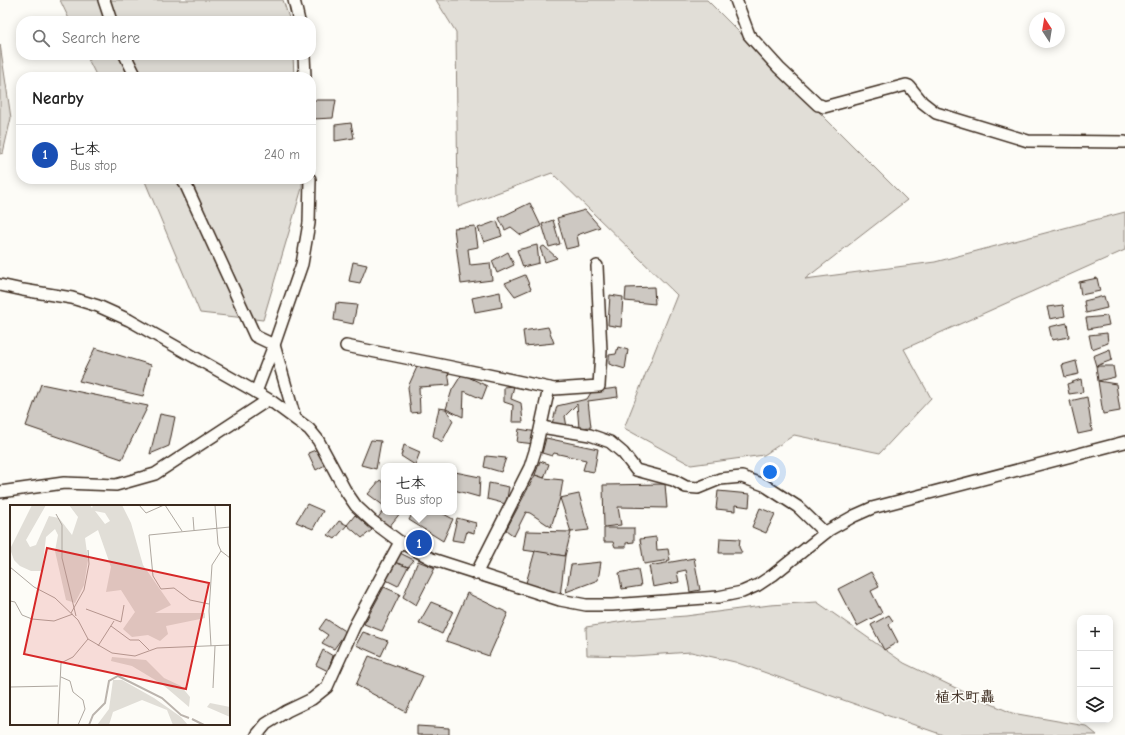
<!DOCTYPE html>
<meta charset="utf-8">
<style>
body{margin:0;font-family:"Comic Neue","Klee One",sans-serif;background:#f2f2f2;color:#222}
.controls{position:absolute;right:12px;bottom:12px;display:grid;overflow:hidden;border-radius:8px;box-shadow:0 2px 10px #0003}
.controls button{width:36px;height:36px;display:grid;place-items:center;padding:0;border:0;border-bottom:1px solid #e0e0e0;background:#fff;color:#222;font:20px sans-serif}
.compass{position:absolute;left:1029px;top:12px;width:36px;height:36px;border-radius:50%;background:#fff;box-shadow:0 2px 10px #0003;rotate:348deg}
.you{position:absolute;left:770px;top:472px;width:14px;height:14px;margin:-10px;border:3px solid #fff;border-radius:50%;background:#1a73e8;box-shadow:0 0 0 6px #1a73e833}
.badge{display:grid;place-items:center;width:26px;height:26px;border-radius:50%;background:#111827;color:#fff;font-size:13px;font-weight:700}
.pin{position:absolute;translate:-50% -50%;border:2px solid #fff;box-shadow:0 1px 4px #0006}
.popup{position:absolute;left:381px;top:463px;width:76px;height:52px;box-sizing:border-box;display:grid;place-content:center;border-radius:8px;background:#fff;filter:drop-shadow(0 1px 3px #0005);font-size:13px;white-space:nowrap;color:#767676}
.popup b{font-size:15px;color:#222}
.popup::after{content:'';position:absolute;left:50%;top:100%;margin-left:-8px;border:8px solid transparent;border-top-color:#fff}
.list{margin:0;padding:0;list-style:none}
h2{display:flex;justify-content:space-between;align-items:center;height:52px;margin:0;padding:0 16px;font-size:17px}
h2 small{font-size:13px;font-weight:400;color:#767676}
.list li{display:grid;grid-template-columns:26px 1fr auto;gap:12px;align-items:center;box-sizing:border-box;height:60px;padding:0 16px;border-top:1px solid #e0e0e0}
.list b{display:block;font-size:15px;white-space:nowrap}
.list p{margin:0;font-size:13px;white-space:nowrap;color:#767676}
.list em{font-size:13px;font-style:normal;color:#767676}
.icon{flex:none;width:22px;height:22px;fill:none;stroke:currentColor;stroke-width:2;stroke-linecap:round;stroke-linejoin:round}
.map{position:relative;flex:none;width:1125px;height:735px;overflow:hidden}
.search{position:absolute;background:#fff;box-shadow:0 2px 10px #0003;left:16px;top:16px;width:300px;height:44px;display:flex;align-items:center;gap:10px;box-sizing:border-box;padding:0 14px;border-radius:16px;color:#767676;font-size:15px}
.panel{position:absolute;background:#fff;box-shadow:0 2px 10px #0003;left:16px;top:72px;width:300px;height:112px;border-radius:16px}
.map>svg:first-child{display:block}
</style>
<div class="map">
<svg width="1125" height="735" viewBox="0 0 1125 735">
<rect width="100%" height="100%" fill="#fdfcf7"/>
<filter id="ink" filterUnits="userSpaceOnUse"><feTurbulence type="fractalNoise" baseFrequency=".025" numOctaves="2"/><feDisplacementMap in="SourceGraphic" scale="8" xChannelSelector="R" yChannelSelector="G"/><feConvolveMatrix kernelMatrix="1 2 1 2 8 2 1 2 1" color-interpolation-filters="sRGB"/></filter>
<g filter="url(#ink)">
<g fill="#e1ded7" stroke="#8e847a">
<polygon points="60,0 283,0 290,21 70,21"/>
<polygon points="436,0 707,0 907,200 805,279 935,262 1125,212 1125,250 904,349 931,398 880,453 794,435 764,455 691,465 624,428 677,295 552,173 458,207 456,32"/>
<polygon points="0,44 11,118 3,153 0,154"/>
<polygon points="86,55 293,55 294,77 97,77"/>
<polygon points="144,179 302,179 302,188 263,320 200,313"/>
<polygon points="817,602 904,663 964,692 1012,713 1086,726 1097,735 943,735 735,662 691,652 633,656 587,655 586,627 631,620 686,616 770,605"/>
</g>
<g fill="#cdc8c2" stroke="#3b2a1e">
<polygon points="313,100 336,100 333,118 313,119"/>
<polygon points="351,123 354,138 335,141 335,125"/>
<polygon points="530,203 541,226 521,235 511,227 505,230 499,218"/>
<polygon points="585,210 600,227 577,235 579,246 566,249 557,218"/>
<polygon points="553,220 560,244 549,247 542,224"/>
<polygon points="497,221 502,236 484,242 478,228"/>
<polygon points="475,226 478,247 468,249 470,265 490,263 492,280 461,284 454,228"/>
<polygon points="537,245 539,263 523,267 517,250"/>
<polygon points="544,246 557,258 545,262 540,248"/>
<polygon points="508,252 514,265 497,273 492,261"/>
<polygon points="353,262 367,265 360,283 349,281"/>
<polygon points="525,275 531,289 515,296 505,283"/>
<polygon points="1097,278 1100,291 1081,295 1079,282"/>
<polygon points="654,287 655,304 625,301 626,288"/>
<polygon points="500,292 502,307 475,312 472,298"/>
<polygon points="610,295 623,297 621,327 608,325"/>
<polygon points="1104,296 1107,308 1086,313 1084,301"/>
<polygon points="336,303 357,305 353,324 334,320"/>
<polygon points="1063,305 1065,316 1050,319 1047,307"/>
<polygon points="1107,316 1109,325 1088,329 1086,318"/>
<polygon points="1067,323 1069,337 1052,340 1049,327"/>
<polygon points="548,327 554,343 525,346 523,331"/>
<polygon points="1107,333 1108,343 1092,349 1089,335"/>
<polygon points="618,347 628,350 625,369 609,364 609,355 616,354"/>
<polygon points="95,348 151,365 143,396 79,381"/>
<polygon points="1110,349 1112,360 1096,366 1093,356"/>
<polygon points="1076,361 1079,374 1065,377 1062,365"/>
<polygon points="1096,366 1113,366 1115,377 1098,381"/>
<polygon points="417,367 448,371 450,385 419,387 420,412 411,413 408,387"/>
<polygon points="462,374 487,386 482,399 464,391 463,417 446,409 452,390"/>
<polygon points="1081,379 1083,392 1069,394 1067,384"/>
<polygon points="1098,381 1116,384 1120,411 1103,414"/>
<polygon points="41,384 148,406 122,459 26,426"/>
<polygon points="514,386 511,399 521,403 523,422 512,422 513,405 504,402 504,387"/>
<polygon points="617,388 618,397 588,401 591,427 579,428 577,404 565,416 567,427 552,424 557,406 587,399 592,391"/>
<polygon points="1087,397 1092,431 1078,434 1070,401"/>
<polygon points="439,408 446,409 453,421 442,442 433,436"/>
<polygon points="160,414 175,417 169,446 150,454"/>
<polygon points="519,429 537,432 535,444 517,442"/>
<polygon points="546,438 598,449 594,472 583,470 586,460 554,453 552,456 542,453"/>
<polygon points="371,440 381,441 376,469 361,465"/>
<polygon points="404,445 420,452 415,465 401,456"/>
<polygon points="318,449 325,465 316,470 308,453"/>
<polygon points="486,456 506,458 501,472 484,467"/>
<polygon points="540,461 549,464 544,478 535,475"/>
<polygon points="455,472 480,477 479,497 454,490"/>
<polygon points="535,475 544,478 563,480 560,498 551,527 530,513 526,512 514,536 506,530"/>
<polygon points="380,480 384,483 384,506 368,494"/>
<polygon points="489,483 509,487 506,504 487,499"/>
<polygon points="665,484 667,508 618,507 621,525 604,527 603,485"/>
<polygon points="718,491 750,494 749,507 735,505 735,511 716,509"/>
<polygon points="579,494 589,530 571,532 560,498"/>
<polygon points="307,504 323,511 313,529 296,522"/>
<polygon points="760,508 775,514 766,533 752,527"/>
<polygon points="384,509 384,512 401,512 389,527 378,518"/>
<polygon points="413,512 440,512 453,519 443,541 409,520"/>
<polygon points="355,515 372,530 362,538 347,525"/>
<polygon points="457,518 476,523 474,533 467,531 464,542 452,540"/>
<polygon points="339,521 347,525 335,539 328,535"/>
<polygon points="604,528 634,528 634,542 626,543 626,547 615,547 613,542 604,542"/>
<polygon points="526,531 571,532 565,556 523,550"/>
<polygon points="656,537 657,550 668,549 670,560 644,564 640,539"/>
<polygon points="720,538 740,539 739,547 742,553 719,553"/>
<polygon points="535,551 565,556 560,596 526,583"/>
<polygon points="400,553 414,560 408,567 394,562"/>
<polygon points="694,558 700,590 690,592 686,570 677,572 679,582 653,587 649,566"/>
<polygon points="418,561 435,568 416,605 403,597"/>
<polygon points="394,562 408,567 398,586 384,579"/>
<polygon points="601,562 598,580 566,592 571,565"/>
<polygon points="638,569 641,586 622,589 619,573"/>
<polygon points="871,572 879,587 871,591 882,613 857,626 838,589"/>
<polygon points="384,587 400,594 382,631 364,624"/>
<polygon points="467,593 508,613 489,656 446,641"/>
<polygon points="431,602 453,611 442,634 419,623"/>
<polygon points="889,615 893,621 889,625 898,642 884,650 871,625"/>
<polygon points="326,619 346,632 334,649 322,643 328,635 319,629"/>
<polygon points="363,632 388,641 381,656 356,645"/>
<polygon points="323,650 333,656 328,671 316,665"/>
<polygon points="369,656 423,676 406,712 356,685"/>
<polygon points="417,726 449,728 449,735 417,735"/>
</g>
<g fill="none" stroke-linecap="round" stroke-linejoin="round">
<defs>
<g id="minor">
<polyline points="104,0 111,21"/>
<polyline points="294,0 299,21"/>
<polyline points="736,0 749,35 779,68 818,105 820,105 824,107 906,85 909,86 922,102 936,113 1028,141 1125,142"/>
<polyline points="125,55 136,77"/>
<polyline points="304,55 305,77"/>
<polyline points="183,179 255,336 274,345 295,418"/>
<polyline points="0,285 23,290 72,298 98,306 129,320 256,392 271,401 309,429 318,440 345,490 356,506 372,521 400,542 432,559 560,600 586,605 612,605 718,597 742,592 758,585 773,575 829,530 854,516 872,508 1125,442"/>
<polyline points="346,346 451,367 554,389 599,386 601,351 597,266"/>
<polyline points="256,392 274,345 302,264 309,223 310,179"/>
<polyline points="541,427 590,435 610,442 623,453 636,470 673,480 686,487 698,488 720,479 742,477 764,485 798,507 825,533"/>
<polyline points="0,492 64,483 116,485 155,474 268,400"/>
<polyline points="476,574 530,467 536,448 549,388"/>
<polyline points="257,735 266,724 287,711 312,699 327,687 354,627 400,542"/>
</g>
</defs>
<use href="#minor" stroke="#3b2a1e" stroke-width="14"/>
<use href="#minor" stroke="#fdfcf7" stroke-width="11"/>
</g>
</g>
<g text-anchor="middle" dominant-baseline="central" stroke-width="3.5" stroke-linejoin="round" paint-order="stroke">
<g font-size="15" font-weight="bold" fill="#3b2a1e" stroke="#fdfcf7">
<text x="965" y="697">植木町轟</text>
</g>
</g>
<g transform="translate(10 505)">
<rect width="220" height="220" fill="#fdfcf7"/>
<path d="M22 0H36L16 35 20 42 26 40 39 11 49 13 62 30 68 12 59 0H80L82 3 83 0H112L121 18 133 60 161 100 145 108H195V113L156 121 158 129 150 136 138 130 122 132 113 124 125 107 111 85 96 87 101 62 88 25 75 33 78 55 74 80 65 98 56 95 45 46 48 30 45 24 36 32 32 66H21L10 61 4 55 0 44ZM85 6 95 8 100 16 95 19ZM102 152 136 155 154 173 171 181 180 192 179 202 152 179 122 161 101 156ZM103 175H112L144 193 171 212 178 220H163L157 205 132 195 103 207 99 220H87L99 204ZM200 198 220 202V212L197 202Z" fill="#e1ded7" fill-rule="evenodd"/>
<path fill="none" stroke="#bbb4ad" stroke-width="2" d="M182 214 194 220M79 220 83 210 95 198 99 176 108 171 152 193 171 210 179 213"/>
<path fill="none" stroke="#afa8a0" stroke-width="1" d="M129 0 136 8 154 0M155 0 172 26M205 0 208 39 211 46 220 53M46 9 52 20V53L66 111M183 12 184 25M0 62 24 82 45 93 68 115 78 134 102 148 125 151 147 143 220 140M0 96 5 97 12 110 22 114 44 116 63 109M199 99 180 95 164 83 151 84 143 71 139 30 220 22M76 104 111 117 114 100M61 108 74 85 79 59 78 45M101 121 120 135H129L139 145M88 141 104 116M201 141 199 106 202 60 211 46M51 172 60 176 63 187 73 195 75 204 68 220M0 182 48 181M203 183 205 141M48 220 51 158 63 152 78 134"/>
<path fill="#d62828" fill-opacity="0.15" stroke="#d62828" stroke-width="2" d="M37 43 199 78 176 184 14 149Z"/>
<rect width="220" height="220" fill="none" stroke="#3b2a1e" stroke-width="2"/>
</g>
</svg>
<div class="controls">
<button>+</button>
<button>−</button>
<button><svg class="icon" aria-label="layers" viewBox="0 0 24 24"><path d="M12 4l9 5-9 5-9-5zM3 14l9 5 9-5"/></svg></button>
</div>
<svg class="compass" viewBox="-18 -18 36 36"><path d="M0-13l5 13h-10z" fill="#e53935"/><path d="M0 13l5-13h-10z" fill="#767676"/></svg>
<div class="you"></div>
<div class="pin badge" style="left:419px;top:543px;background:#1a4fb4">1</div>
<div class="popup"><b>七本</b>Bus stop</div>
<div class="search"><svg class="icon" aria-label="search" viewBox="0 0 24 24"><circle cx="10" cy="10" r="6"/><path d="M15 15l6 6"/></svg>Search here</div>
<section class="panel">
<h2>Nearby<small></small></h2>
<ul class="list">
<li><span class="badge" style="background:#1a4fb4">1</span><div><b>七本</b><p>Bus stop</p></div><em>240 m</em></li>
</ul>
</section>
</div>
